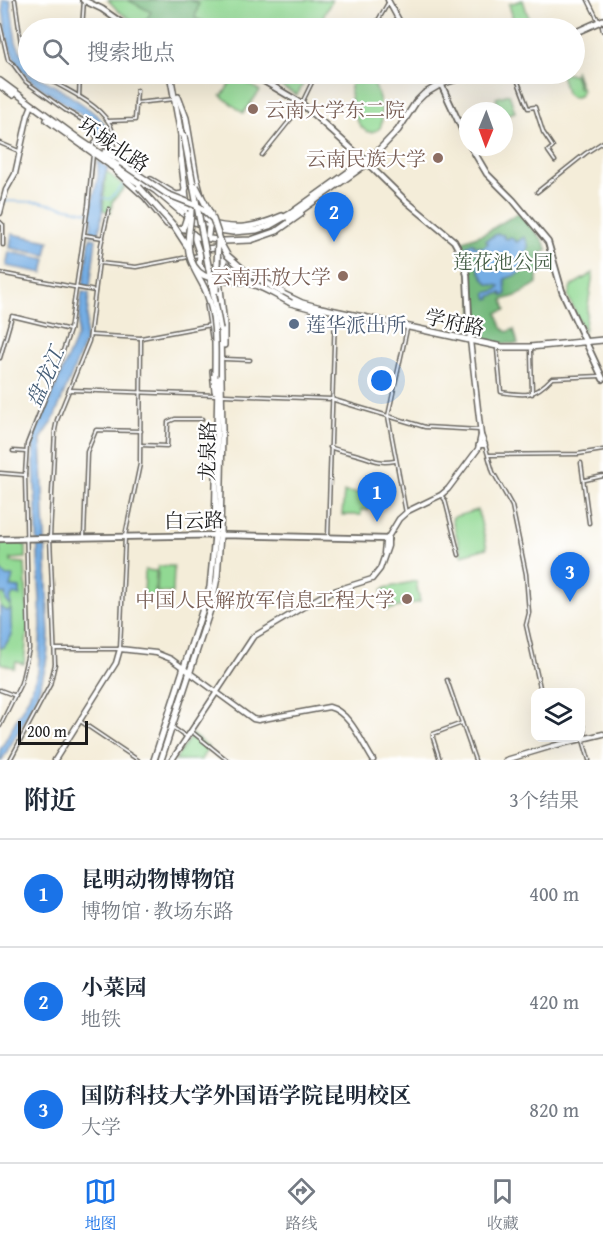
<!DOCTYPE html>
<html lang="zh">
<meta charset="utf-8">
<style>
body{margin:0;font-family:"Gentium Book Plus","Noto Serif SC",serif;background:#f2f2f3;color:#1f2937}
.controls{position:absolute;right:18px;bottom:18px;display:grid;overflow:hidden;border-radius:12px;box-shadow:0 6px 24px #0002}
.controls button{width:54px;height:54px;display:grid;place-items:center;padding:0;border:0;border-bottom:2px solid #e0e1e3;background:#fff;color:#1f2937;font:30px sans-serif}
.compass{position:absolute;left:459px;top:102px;width:54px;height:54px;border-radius:50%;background:#fff;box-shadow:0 6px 24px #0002;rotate:181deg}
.scale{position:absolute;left:18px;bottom:15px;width:70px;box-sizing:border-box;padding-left:6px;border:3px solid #1c1c1c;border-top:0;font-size:16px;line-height:21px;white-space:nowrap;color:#1c1c1c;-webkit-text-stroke:4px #fff;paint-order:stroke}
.you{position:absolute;left:382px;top:381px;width:21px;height:21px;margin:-15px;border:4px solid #fff;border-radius:50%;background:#1a73e8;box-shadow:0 0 0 9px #1a73e833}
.badge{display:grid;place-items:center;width:39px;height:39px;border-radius:50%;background:#1a73e8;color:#fff;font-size:20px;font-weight:700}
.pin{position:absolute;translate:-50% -50px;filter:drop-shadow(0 2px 3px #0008)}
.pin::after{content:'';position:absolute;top:32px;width:21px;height:18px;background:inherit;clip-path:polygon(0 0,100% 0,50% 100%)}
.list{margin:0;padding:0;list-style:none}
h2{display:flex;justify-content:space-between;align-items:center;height:78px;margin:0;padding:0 24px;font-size:26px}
h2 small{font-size:20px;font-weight:400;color:#747a83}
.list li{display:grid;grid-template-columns:39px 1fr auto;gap:18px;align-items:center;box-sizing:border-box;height:108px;padding:0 24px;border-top:2px solid #e0e1e3}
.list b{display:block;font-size:22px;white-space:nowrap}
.list p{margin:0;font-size:20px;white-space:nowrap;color:#747a83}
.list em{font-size:20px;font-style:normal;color:#747a83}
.icon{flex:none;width:33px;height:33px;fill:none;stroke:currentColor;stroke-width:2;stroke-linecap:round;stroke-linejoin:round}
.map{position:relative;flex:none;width:603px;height:760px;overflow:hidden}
.search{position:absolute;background:#fff;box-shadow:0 6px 24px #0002;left:18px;right:18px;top:18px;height:66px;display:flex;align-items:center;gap:15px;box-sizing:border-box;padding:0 21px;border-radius:33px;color:#747a83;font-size:22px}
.sheet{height:402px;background:#fff}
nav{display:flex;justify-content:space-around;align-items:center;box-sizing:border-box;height:84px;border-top:2px solid #e0e1e3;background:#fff;font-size:16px;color:#747a83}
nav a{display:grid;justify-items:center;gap:3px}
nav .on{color:#1a73e8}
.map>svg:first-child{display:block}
</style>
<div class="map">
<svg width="603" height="760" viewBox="0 0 603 760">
<rect width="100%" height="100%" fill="#fff"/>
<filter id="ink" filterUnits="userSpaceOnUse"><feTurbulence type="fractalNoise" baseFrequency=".0167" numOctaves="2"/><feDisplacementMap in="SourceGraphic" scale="12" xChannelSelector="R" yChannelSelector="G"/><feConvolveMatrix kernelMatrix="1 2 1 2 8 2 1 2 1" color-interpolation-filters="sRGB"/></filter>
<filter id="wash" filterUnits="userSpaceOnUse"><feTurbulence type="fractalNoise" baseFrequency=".008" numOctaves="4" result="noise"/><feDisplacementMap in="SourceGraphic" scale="24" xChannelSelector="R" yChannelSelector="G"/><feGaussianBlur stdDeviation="1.35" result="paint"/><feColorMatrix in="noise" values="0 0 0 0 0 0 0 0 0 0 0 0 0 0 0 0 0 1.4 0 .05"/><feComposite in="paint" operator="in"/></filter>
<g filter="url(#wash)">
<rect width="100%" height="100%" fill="#f4edd9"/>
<g fill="#91d993" stroke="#567a58" stroke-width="1.5">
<polygon points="108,0 332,0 321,21 304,28 144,28 118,11"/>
<polygon points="523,0 530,22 515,27 509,4"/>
<polygon points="575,70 582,90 579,96 572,98 566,93 561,74 574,74 579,90"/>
<polygon points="258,74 309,74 297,95"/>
<polygon points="235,75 260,91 243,113 220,95 222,96"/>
<path d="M364 78C368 80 370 79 373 83 379 92 385 119 380 128 356 147 347 91 351 84 354 79 359 78 364 78Z"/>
<polygon points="509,94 515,112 504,115 504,111 500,111 496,98"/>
<polygon points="106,171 125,187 112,202 111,213 103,210"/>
<polygon points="593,273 584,332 568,296 571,286"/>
<polygon points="344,492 370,494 369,510 361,510 361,515 342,515"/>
<polygon points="478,510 487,548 462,555 452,520 453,517"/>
<polygon points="0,543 21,543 26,546 26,558 11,559 11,562 25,563 28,625 24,664 16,662 14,668 0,663"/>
<polygon points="158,566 174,566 173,593 157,592"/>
<polygon points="145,570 156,571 155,599 144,598"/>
<polygon points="416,581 420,602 386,610 382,591 385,588"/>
<polygon points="192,734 208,747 201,760 175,760"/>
</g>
<g fill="#74b97d" stroke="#486a4c" stroke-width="1.5">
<polygon points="128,0 189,0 199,3 195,18 217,28 149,28 142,27 151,12"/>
<polygon points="518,213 542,239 548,250 539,255 544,270 537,273 537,283 519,295 503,300 506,310 497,313 502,328 507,332 514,329 518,344 494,343 474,338 472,274 461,242 485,233"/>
</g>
<g fill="#74ade4" stroke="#486480" stroke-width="1.5">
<path d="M2 0H10L16 42 28 66V74C40 74 97 112 104 123 109 131 109 141 109 151L100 145C102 114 39 95 22 71 6 50 5 25 2 0Z"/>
<path d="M98 161 108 168C99 182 106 215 98 235L90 234 92 220 90 214 98 176Z"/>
<polygon points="12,234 49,241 46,255 10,248"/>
<path d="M497 234 504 235V238L508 239 510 237 517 242 524 237C531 246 528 250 524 260 522 265 521 270 519 274L505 279 506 295 503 296 501 293 491 296V298L488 299 486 293 497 290 500 286 488 284C478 271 476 267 478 252L467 250 466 247 471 243H474V246L483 247 488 243 486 240Z"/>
<polygon points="90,238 96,239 90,287 83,286"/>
<polygon points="9,252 46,259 43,273 6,266"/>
<path d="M82 292 89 293 85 342 52 423 41 439 49 634C48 687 27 716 2 760H0V750L29 696 38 672 41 626 33 439 77 336Z"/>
<path d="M0 569 6 576H13L10 587 20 588V596L14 594 11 597C11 610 10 622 12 635L4 647 0 648V607L7 611 10 610 11 606 6 601 5 594 0 593Z"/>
</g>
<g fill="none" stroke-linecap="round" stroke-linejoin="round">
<g stroke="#74ade4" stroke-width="1.5">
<polyline points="103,198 110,199 123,185"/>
<polyline points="0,201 40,202 91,213"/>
</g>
</g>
</g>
<g filter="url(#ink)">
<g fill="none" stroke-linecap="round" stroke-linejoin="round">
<defs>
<g id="minor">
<polyline points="15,0 21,43 28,62"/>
<polyline points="588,0 600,24"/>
<polyline points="376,24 388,3"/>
<polyline points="0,25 8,60 13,64 26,82 65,110 84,121 97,138 92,147"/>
<polyline points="602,27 603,31"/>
<polyline points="82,28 84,0"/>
<polyline points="370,28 384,22 400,25"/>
<path d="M39 74C60 87 96 101 109 123 115 131 114 146 113 156"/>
<polyline points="515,74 528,108 535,107 543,132 553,147 548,151 555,161"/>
<polyline points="328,77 331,74"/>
<polyline points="79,97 80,74"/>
<polyline points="136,103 175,99"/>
<polyline points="108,121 135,120 137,90"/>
<polyline points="0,143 21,152"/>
<polyline points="262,155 299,109 316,74"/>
<polyline points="537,192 586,153 603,142"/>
<polyline points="0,222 3,225 3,245"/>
<polyline points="85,235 103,238"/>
<polyline points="99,263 136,267 199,255"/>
<polyline points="0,273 95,291"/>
<polyline points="90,335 141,338 211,325"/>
<path d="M497 349 501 392C526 396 534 397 552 378L601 376"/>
<polyline points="531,350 532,394"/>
<polyline points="0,358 12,316 70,330"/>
<polyline points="224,359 250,360"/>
<polyline points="70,390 217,395"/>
<polyline points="224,395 331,399 425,427 480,430"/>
<polyline points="141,445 167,446 168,422 175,419 202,419"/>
<polyline points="485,445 493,472 512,506 526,574 529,613 526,625 541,692"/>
<path d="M330 447C339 451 348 452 358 455 374 459 376 464 395 461"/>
<polyline points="13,451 26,452"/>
<polyline points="489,455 578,454 603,450"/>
<polyline points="581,463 589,523"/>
<polyline points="0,473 25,475"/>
<polyline points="585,480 603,476"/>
<polyline points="441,495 445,500 459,555"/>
<polyline points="406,513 388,416 407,329"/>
<polyline points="84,538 87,452 96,430 141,431"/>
<polyline points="328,538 335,313"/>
<polyline points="55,649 120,649 125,536 140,464 141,338"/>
<polyline points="447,680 475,760"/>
<polyline points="0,690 16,696"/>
<polyline points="580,714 586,738"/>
<polyline points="80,721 138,760"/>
<polyline points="0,726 21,683 29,649 25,475 27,444 58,366 70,330 88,206 93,154"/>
<polyline points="172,727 187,737"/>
<polyline points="191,731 227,760"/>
<polyline points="583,740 589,760"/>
<polyline points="10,760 50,685 55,664 50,537 55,430 57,420 89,341 101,245 109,209"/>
<polyline points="440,760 433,738 433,734 462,723"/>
</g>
<g id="tertiary">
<polyline points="388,0 403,28"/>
<polyline points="435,74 441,84"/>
<polyline points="0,213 6,190 15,174 28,115 32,105"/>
<polyline points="479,445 485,445 481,435"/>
<polyline points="384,553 385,542 399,519 408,511 441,495 448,489 478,449 481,435 470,340"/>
<path d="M55 760 116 663 120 649 156 653 171 659 253 719 258 720 329 707C350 712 362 743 373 760"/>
<polyline points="172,760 253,637 320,597 337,590 372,579 380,569 388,546 388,539"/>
<polyline points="506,760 553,746 603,734"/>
</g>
<g id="secondary">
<polyline points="83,0 102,9 129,28"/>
<polyline points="252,74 301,103 365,161 406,201 454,241 461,254 467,275 470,340"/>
<polyline points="441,84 468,142"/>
<polyline points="471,147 487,174 513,200 548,242 562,291 603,379"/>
<polyline points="0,539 226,535 388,539"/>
</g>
<g id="primary">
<polyline points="574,33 603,20"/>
<polyline points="170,74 181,135"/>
<polyline points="470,77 482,74"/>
<polyline points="0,81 80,140 156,191 192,221 212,229 233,232 257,230 269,226 290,214 378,151 398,130 416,102 424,94 441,84 473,74"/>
<polyline points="0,86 13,95"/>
<polyline points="178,97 186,118 196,177 208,221"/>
<polyline points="47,120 113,167"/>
<polyline points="181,132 181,157 188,214"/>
<polyline points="105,152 126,163"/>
<polyline points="111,166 143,186"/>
<polyline points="116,171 145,197 167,224 177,228 185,229 197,237 224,241 251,240 277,231 301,214"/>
<polyline points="151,180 176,195 183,194 186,188"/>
<path d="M167 194 189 212C196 211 203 216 208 221"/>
<polyline points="289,219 372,160"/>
<path d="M209 223C236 231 257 227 282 216"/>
<polyline points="193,234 200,255 199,264 204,271 206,290"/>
<polyline points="200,255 205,249 216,248 243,272"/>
<polyline points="221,271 242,275 270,289"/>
<polyline points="205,272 211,274 221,271 224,263 224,255"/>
<polyline points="219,279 224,325 224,345"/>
<polyline points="277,291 302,303 321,308 502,347 530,347 603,340"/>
<polyline points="291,303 321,311"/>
<polyline points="208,305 213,337"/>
<polyline points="213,371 215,391"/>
<polyline points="154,760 210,587 215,535 218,379"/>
<polyline points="161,760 211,607 217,578 220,535 222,430 220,329"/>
</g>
</defs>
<use href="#minor" stroke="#68655e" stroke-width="5"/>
<use href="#tertiary" stroke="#68655e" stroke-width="7"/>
<use href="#secondary" stroke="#68655e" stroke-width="8"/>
<use href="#primary" stroke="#68655e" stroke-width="8"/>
<use href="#minor" stroke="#fff" stroke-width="2"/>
<use href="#tertiary" stroke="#fff" stroke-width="4"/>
<use href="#secondary" stroke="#fff" stroke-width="4.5"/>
<use href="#primary" stroke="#fff" stroke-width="5"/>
<defs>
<g id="primary-bridge">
<polyline points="184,136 220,329"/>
<polyline points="121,163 167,194 200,207 213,219 222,246 227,255 245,271 282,292"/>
<polyline points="196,186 211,215"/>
<polyline points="139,187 174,226 187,246"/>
<path d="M191 210C191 224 186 238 189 252 195 287 225 277 249 283 264 287 278 296 291 303"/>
<polyline points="184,226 188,214"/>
<polyline points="208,235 209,227"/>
<path d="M194 268C198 277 204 285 207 294 217 319 215 349 215 375"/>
<polyline points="216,291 218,241"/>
</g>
</defs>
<use href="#primary-bridge" stroke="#68655e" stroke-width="8" stroke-linecap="butt"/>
<use href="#primary-bridge" stroke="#fff" stroke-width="5"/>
</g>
</g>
<g fill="#8d6e63" stroke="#fff" stroke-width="2">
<circle cx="253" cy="109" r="6"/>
<circle cx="438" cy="158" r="6"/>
<circle cx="343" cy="276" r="6"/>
<circle cx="407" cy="599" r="6"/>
</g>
<circle fill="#5c6f8a" stroke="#fff" stroke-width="2" cx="294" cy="324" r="6"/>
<g text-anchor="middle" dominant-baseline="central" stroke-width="4.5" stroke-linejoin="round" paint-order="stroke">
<g font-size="20" fill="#785e54" stroke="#fff" text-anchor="end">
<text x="265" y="109" text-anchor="start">云南大学东二院</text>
<text x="426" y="158">云南民族大学</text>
<text x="331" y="276">云南开放大学</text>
<text x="395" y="599">中国人民解放军信息工程大学</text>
</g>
<g font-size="20" fill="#1c1c1c" stroke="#fff">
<text transform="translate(114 144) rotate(34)">环城北路</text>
<text transform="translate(455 322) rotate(12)">学府路</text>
<text transform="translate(207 451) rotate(-89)">龙泉路</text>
<text transform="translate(194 520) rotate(-1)">白云路</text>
</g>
<g font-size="20" fill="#455e46" stroke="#fff">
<text x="503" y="261">莲花池公园</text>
</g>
<g font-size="20" fill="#4e5e75" stroke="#fff" text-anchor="start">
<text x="306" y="324">莲华派出所</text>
</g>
<g font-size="21" font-style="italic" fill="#445d76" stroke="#fff">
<text transform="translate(45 377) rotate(-66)">盘龙江</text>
</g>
</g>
</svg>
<div class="controls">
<button><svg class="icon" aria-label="layers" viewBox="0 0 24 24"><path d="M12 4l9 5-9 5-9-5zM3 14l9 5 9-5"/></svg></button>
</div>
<svg class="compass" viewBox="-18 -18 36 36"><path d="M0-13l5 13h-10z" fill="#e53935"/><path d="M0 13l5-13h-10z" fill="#747a83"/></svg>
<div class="scale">200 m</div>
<div class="you"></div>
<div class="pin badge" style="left:377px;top:522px">1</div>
<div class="pin badge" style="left:334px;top:242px">2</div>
<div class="pin badge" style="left:570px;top:602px">3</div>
<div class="search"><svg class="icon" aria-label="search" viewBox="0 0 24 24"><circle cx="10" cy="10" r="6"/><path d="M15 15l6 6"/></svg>搜索地点</div>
</div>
<section class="sheet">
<h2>附近<small>3个结果</small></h2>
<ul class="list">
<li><span class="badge">1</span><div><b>昆明动物博物馆</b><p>博物馆 · 教场东路</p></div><em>400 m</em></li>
<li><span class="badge">2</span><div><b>小菜园</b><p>地铁</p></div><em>420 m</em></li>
<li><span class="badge">3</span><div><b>国防科技大学外国语学院昆明校区</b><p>大学</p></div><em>820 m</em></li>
</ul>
</section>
<nav>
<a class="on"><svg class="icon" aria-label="map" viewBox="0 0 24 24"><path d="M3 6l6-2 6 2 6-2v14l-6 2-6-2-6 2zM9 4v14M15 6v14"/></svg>地图</a>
<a><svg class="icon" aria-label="directions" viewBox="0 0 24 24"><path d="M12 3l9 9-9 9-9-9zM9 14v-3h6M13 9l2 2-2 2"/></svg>路线</a>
<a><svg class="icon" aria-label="saved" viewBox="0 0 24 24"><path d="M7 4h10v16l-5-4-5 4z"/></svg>收藏</a>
</nav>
